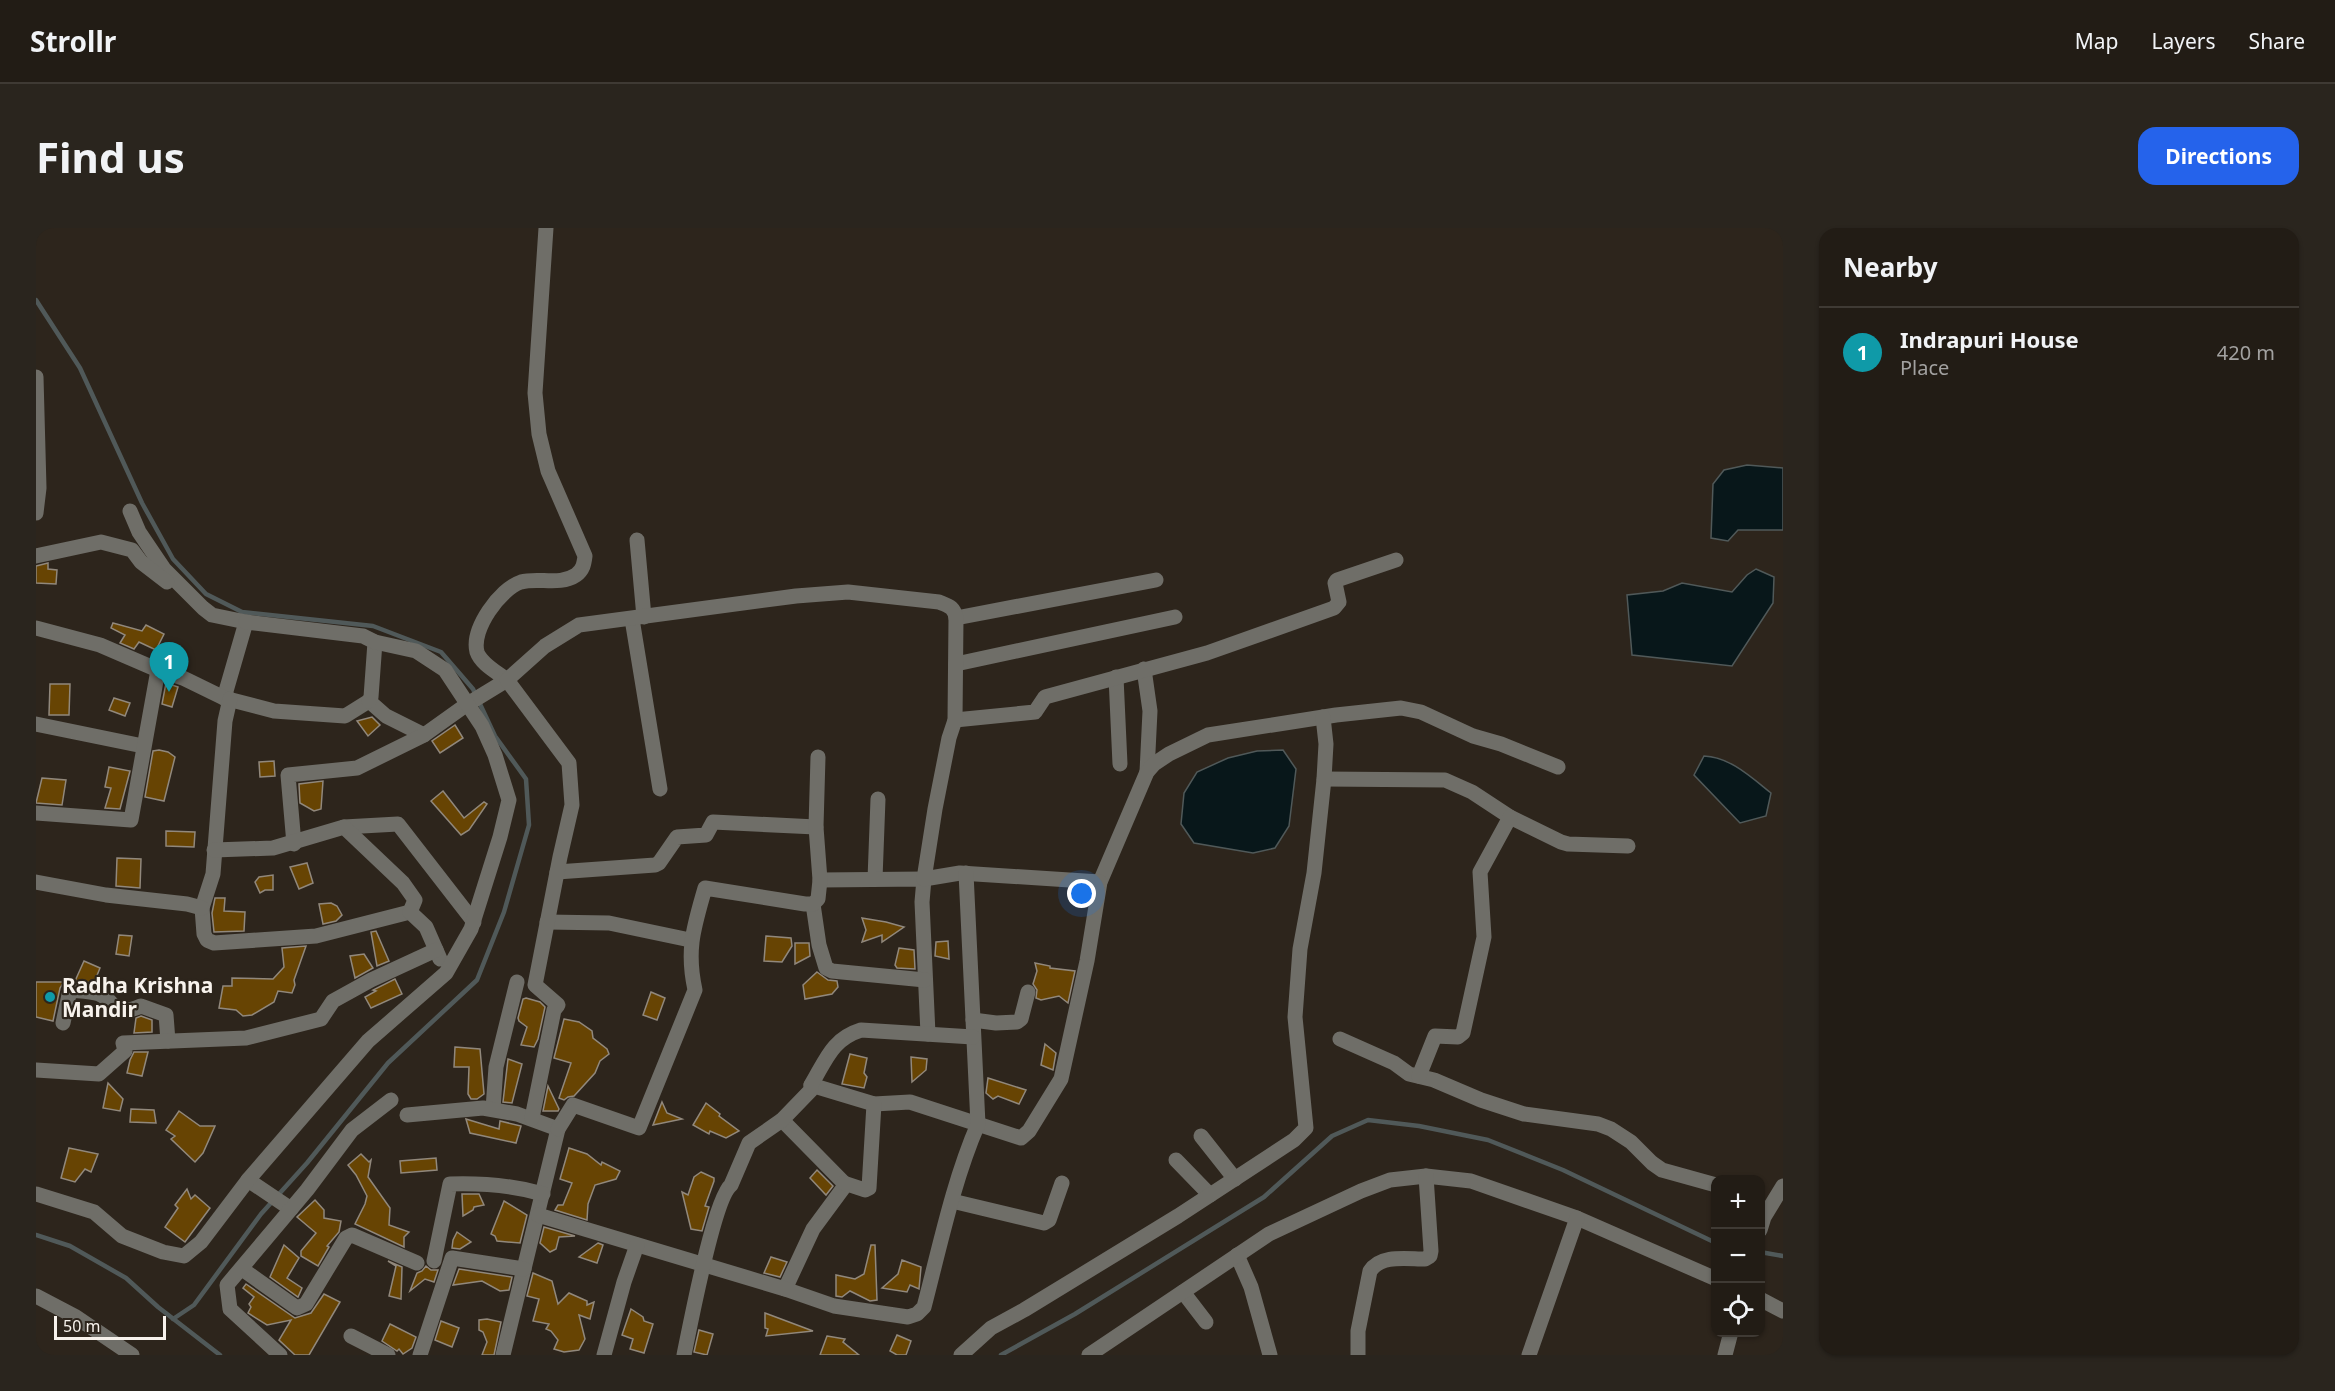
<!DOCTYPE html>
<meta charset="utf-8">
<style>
body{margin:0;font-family:"Noto Sans",sans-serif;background:#2a251e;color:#f1f3f6}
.controls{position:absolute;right:18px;bottom:18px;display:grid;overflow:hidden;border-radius:12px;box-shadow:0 2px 4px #0004}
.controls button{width:54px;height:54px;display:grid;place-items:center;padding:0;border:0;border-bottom:2px solid #3f3a34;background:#221c15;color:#f1f3f6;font:30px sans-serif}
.scale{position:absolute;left:18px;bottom:15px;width:112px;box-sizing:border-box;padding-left:6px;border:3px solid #f7f2ec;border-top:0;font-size:16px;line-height:21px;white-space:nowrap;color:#f7f2ec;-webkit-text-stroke:4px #2d251c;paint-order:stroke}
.you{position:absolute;left:1046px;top:666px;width:21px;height:21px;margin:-15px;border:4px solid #fff;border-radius:50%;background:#1a73e8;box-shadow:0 0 0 9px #1a73e833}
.badge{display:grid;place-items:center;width:39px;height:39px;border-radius:50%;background:#2563eb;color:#fff;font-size:20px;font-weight:700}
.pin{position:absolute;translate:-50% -50px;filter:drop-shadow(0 2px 3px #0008)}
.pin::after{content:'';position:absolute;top:32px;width:21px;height:18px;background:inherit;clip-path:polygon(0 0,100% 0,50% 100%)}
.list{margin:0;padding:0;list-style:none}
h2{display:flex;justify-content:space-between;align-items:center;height:78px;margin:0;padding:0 24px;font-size:26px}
h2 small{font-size:20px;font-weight:400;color:#a2a1a0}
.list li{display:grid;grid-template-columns:39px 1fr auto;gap:18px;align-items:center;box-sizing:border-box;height:90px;padding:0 24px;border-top:2px solid #3f3a34}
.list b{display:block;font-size:22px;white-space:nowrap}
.list p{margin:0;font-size:20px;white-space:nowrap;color:#a2a1a0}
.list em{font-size:20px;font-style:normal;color:#a2a1a0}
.icon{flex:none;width:33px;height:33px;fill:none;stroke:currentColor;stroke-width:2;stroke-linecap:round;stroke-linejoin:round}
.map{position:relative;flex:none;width:1747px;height:1127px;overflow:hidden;border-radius:18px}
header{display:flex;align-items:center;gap:36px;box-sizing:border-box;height:84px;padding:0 30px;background:#221c15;border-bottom:2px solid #3f3a34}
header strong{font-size:28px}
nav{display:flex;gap:33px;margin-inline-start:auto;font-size:21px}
.intro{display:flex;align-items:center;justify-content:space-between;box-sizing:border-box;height:144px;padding:0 36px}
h1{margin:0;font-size:42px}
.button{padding:15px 27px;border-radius:18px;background:#2563eb;color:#fff;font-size:21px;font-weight:700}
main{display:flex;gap:36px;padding:0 36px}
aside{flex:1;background:#221c15;border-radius:18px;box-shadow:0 2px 4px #0004}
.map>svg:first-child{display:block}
</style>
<header>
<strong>Strollr</strong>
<nav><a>Map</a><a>Layers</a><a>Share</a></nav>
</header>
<div class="intro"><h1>Find us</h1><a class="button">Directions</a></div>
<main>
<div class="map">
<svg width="1747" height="1127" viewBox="0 0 1747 1127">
<rect width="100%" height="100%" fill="#2d251c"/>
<g fill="#08171a" stroke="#505959" stroke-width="1.5">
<polygon points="1711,237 1747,240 1747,302 1702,302 1692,313 1675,310 1677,256 1688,242"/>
<polygon points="1720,341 1738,349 1737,375 1696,438 1596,427 1591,367 1627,363 1646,355 1696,364 1711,347"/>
<polygon points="1247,522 1260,541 1253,598 1239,620 1217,625 1158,615 1145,596 1148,565 1161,544 1192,530 1221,523"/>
<path d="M1668 528C1694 529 1715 549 1735 565L1730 588 1704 595 1658 547Z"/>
</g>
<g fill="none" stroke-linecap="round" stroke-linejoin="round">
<g stroke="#505959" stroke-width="4.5">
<polyline points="0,72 44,140 106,275 137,331 170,366 206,384 337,398 405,424 437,461 459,508 490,551 493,597 468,684 441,752 352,835 271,935 225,986 158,1077 137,1091"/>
<polyline points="0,1007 34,1018 90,1050 122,1079 184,1127"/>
<polyline points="1724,1024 1747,1028"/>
<polyline points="965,1127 1039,1086 1228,969 1296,908 1332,892 1383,898 1452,912 1527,942 1680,1015"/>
</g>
</g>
<g fill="#674403" stroke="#91887c" stroke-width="1.5">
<polygon points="12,335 12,341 21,342 20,356 0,355 0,338"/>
<polygon points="77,395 106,403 110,397 128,406 120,422 103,414 98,421 84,415 89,407 75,400"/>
<polygon points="130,455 142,459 136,479 126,476"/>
<polygon points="14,456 34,456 33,487 13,487"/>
<polygon points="78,470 94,475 89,488 73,482"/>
<polygon points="336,489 344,497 332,508 321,493"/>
<polygon points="419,497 427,510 404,525 396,513"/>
<polygon points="123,522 132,524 139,529 128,573 109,569 117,523"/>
<polygon points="238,533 239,548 224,549 223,534"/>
<polygon points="73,539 94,543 84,581 69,580 75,560 69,559"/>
<polygon points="6,550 30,552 26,577 0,575"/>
<polygon points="287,553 285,581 278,583 264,575 263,556"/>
<polygon points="407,563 428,590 448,574 451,576 433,602 425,607 395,573"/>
<polygon points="130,603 159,604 158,619 130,618"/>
<polygon points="81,630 105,631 104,660 80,658"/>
<polygon points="271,635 277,655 263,661 254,639"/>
<polygon points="237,647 237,662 229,662 224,665 219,654 223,649"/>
<polygon points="179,670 189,670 188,683 209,684 208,703 178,704 176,685"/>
<polygon points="295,675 301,678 306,687 300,693 287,696 283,676"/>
<polygon points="826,690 850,694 868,699 846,714 846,707 826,714 830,702"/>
<polygon points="340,703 353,733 341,738 335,704"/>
<polygon points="83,707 96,708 93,728 80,726"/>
<polygon points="730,708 755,710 756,718 746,734 728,733"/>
<polygon points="912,713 913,731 899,728 900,714"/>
<polygon points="759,715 773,715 774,728 759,736"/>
<polygon points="270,718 258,752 259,757 256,765 242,763 238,774 216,787 207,788 200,782 183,780 187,758 196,758 196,750 237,751 248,739 246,720"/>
<polygon points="863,720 878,722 879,741 861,740 859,737"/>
<polygon points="328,726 337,740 319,750 314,728"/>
<polygon points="48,733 64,740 58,755 39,753"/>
<polygon points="999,735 1014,738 1014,740 1039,743 1032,775 1023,768 1005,772 1000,770 1001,762 997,756 1001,743"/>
<polygon points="781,744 792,752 801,753 802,759 796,766 769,771 767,757"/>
<polygon points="359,751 366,766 335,780 329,769 340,763 337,762"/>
<polygon points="0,754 28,754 24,760 17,793 0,789"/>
<polygon points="615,764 629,770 621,792 607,787"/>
<polygon points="490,770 504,774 509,779 502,811 498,819 485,817 491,799 483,793 482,790 487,771"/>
<polygon points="105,788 116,792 116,804 98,805 100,790"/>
<polygon points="528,791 543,794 556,803 557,810 571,821 573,826 564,833 559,845 538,868 532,869 528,872 523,870 535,835 518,830"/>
<polygon points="1009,816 1020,825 1017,842 1005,837"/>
<polygon points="419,819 444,821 448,866 441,871 435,871 432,866 433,839 418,839"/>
<polygon points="98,824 112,824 106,848 91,845 94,832"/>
<polygon points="814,826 831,830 828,845 831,849 828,860 806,856"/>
<polygon points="875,829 891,831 890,842 876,854"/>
<polygon points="472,831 486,836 476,875 467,874"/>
<polygon points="952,850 990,862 983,876 962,868 957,871 950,865"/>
<polygon points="72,855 87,871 84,883 67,880"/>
<polygon points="512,858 523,881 522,883 507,883"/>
<polygon points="626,874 631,885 646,891 617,897"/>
<polygon points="670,875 684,886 683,888 703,903 690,910 674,903 673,906 657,897"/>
<polygon points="95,881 118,882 120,895 94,894"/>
<polygon points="143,883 164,898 179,898 167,925 159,934 135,911 139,908 130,902"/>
<polygon points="430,891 463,901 464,893 485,898 480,915 434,905"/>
<polygon points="33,920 62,926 55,944 49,941 39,954 25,950"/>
<polygon points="533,920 551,926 565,937 566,934 584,943 580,951 559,957 552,976 551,992 519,982 522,977 527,977 536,955 524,951"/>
<polygon points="325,926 333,934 335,932 332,949 354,980 353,997 373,1004 368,1009 368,1019 319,996 329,976 331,968 320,947 312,937"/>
<polygon points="400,930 401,942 365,945 364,933"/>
<polygon points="781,942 797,958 790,967 774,950"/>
<polygon points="665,944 678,950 678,953 669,978 673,979 666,1003 655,1001 646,964 652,967 658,949"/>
<polygon points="151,961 155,971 159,967 174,980 149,1014 129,999 142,980 139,977"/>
<polygon points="426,966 443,966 448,977 438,979 437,982 427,988"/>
<polygon points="279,972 288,982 288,990 305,993 303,1004 291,1018 293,1019 282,1038 265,1028 265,1023 280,1005 261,989"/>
<polygon points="468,973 491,987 484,1015 461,1013 459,1008 455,1006"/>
<polygon points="508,999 539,1008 523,1009 520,1021 514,1024 504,1015"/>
<polygon points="421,1004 435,1014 424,1021 416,1020 417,1012"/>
<polygon points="562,1015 567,1017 561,1035 543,1029"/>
<polygon points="248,1017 263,1030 251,1050 266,1060 262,1069 234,1049"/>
<polygon points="835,1017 839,1017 841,1072 834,1073 814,1063 806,1069 800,1068 800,1047 819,1051 828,1046"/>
<polygon points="735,1029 751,1034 744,1049 728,1045"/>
<polygon points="866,1032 885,1039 883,1061 874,1057 871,1064 846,1060 862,1046"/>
<polygon points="352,1033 366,1039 365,1071 353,1068 360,1038"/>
<polygon points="390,1038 395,1042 402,1042 398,1054 389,1051 374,1063 381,1045 386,1043"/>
<polygon points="423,1041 476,1049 473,1062 464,1063 446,1053 417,1057"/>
<polygon points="497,1045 516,1053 522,1076 533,1065 551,1073 551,1077 558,1074 554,1091 543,1087 549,1111 543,1122 528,1124 518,1121 522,1112 515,1103 510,1101 513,1096 497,1093 503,1071 491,1068"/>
<polygon points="210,1056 259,1090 275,1085 288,1066 304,1074 273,1127 259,1127 243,1112 255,1092 231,1097 212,1085 215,1079 213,1076 218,1069 207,1060"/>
<polygon points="595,1081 607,1089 608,1093 617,1096 608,1125 594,1121 597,1111 586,1107"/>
<polygon points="729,1085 777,1103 730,1108 732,1101 729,1100"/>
<polygon points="451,1091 465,1094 458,1127 446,1127 451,1114 447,1104 443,1102 443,1092"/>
<polygon points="405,1093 423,1100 416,1119 399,1112"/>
<polygon points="354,1096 380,1109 376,1120 367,1126 363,1121 361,1123 346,1113"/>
<polygon points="663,1102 677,1106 671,1127 658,1124"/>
<polygon points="861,1107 875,1113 870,1127 861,1127 854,1123"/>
<polygon points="791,1108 809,1111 807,1114 823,1127 784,1127"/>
</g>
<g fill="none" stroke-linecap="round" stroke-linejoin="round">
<g stroke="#6f6e68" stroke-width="15">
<polyline points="0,149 3,260 0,285"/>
<polyline points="94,283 103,304 128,341 167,380 176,387 210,394 188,470"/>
<polyline points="601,312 608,389"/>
<polyline points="0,328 65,314 96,322 105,334 131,354"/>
<polyline points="920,390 1120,352"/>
<polyline points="596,391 624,561"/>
<polyline points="0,400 64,417 122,442 147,450 188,470 238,483 309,488 333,473 350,488 388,507"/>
<polyline points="920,436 1139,389"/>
<polyline points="1108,441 1114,483 1111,544"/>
<polyline points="1080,449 1084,536"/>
<polyline points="194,471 189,493 177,646 166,680 168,706 171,712 178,715 280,708 374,684"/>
<polyline points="333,473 335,469 339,414"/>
<polyline points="919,492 999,484 1009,469 1171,425 1298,380 1303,374 1299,355 1301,352 1360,332"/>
<polyline points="0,496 107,518"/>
<polyline points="1288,551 1409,552 1436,564 1474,589 1525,614 1532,616 1592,618"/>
<polyline points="0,585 95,592 122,442"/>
<polyline points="308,599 362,596 438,694"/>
<path d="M258 616 252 547 321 540 388 507 430 477 471 452C461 444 445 436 441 424 435 401 464 361 485 354 502 349 524 358 540 347 547 342 548 336 549 328L512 243 503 206 499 165 510 0"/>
<polyline points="178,622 237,620 308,599 367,655 379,672 374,684 390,699 404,731"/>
<polyline points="521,644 619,637 623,635 641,609 670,607 677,594 780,599"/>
<polyline points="839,651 842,571"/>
<polyline points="784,652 888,651 886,674 892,806"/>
<polyline points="0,654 70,667 151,676 166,680"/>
<polyline points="777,676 783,717 790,740 796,743 889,752"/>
<polyline points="511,694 573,695 654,712"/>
<polyline points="937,792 960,795 981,794 985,791 992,764"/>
<path d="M27 795 34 762C42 763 54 763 63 766 81 773 75 791 105 778L130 787 132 813"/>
<polyline points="1304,811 1358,835 1373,846 1398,852 1445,872 1488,886 1562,896 1575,901 1595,914 1616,935 1626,942 1680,957"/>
<polyline points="0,842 63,846 89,823 87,815 210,810 285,791 297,773 335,752 400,722"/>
<polyline points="1383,848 1399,808 1422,809 1427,805 1448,709 1444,644 1474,589"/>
<polyline points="775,857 838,876 874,874 985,910 993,903 1025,851 1051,733 1064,654 1111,544 1118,536 1133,526 1172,507 1300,487 1365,480 1385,484 1437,508 1465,516 1522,539"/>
<polyline points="457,881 460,839 481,754"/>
<polyline points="371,887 447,880 481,886 522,901 467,1127"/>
<path d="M496 890 518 782 522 777 499 757 524 629 536 577 533 535 471 452 509 418 543 397 760 368 812 364 903 374C913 378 918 379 920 390L919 492 913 510 899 581 888 651 924 645 1064 654"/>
<polyline points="746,892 808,955 808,959 777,1001 749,1061"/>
<path d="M522 901 537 877 603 900 659 762C650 721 658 699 669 660L769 676H777L782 671 784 652 780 599 782 529"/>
<polyline points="1165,908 1199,951"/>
<polyline points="1140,932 1174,967"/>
<polyline points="212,952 255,981"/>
<polyline points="808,955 829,962 833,960 838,876"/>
<polyline points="0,966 58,984 86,1008 127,1024 148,1028 165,1014 212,952 332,813 410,745 435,701 464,609 473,572 459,527 446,498 409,442 380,423 339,414 327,408 210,394"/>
<polyline points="916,973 1008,995 1013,992 1026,955"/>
<path d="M502 987 749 1061 798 1078 872 1089 881 1086 888 1079C904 1018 917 954 942 896L930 645"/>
<polyline points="1724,1002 1728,989 1747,958"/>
<polyline points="1201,1027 1215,1059 1234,1127"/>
<path d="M398 1033 414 956C446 955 476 957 507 966"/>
<polyline points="206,1041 261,1080 270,1076 310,1010 316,1007 381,1035"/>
<polyline points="1147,1064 1170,1094"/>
<polyline points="0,1068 40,1089 96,1127"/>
<polyline points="1724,1071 1747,1083"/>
<polyline points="315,1108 352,1127"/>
<polyline points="244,1127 194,1081 191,1057 271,962 316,902 355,872"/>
<polyline points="384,1127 416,1030 488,1041"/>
<polyline points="568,1127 588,1054 601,1017"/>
<path d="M648 1127C654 1098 678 971 695 957L713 915 746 892 775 862V857C790 832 796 811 825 802L937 809"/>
<polyline points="925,1127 955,1100 988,1082 1142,988 1258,912 1270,900 1259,789 1264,721 1278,645 1288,551 1290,516 1287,489"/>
<polyline points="1053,1127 1233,1006 1325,963 1354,952 1390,948 1435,953 1541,990 1680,1051"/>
<path d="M1322 1127V1103L1334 1043C1345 1026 1371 1031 1389 1031L1394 1028 1395 1023 1390 948"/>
<polyline points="1493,1127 1541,990"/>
<polyline points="1689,1127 1695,1104"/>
</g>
</g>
<circle fill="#0f9aa8" stroke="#2d251c" stroke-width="2" cx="14" cy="769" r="6"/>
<g text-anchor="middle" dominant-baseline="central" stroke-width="4.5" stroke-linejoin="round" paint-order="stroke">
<g font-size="21" font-weight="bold" fill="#f7f2ec" stroke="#2d251c" text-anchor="start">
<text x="26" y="757">Radha Krishna<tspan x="26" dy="24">Mandir</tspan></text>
</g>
</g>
</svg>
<div class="controls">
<button>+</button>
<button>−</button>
<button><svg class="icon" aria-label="locate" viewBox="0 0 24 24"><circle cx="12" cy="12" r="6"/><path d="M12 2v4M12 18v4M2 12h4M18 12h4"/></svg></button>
</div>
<div class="scale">50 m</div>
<div class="you"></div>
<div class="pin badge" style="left:133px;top:464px;background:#0f9aa8">1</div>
</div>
<aside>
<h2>Nearby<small></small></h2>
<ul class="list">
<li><span class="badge" style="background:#0f9aa8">1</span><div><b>Indrapuri House</b><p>Place</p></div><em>420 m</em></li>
</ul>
</aside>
</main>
